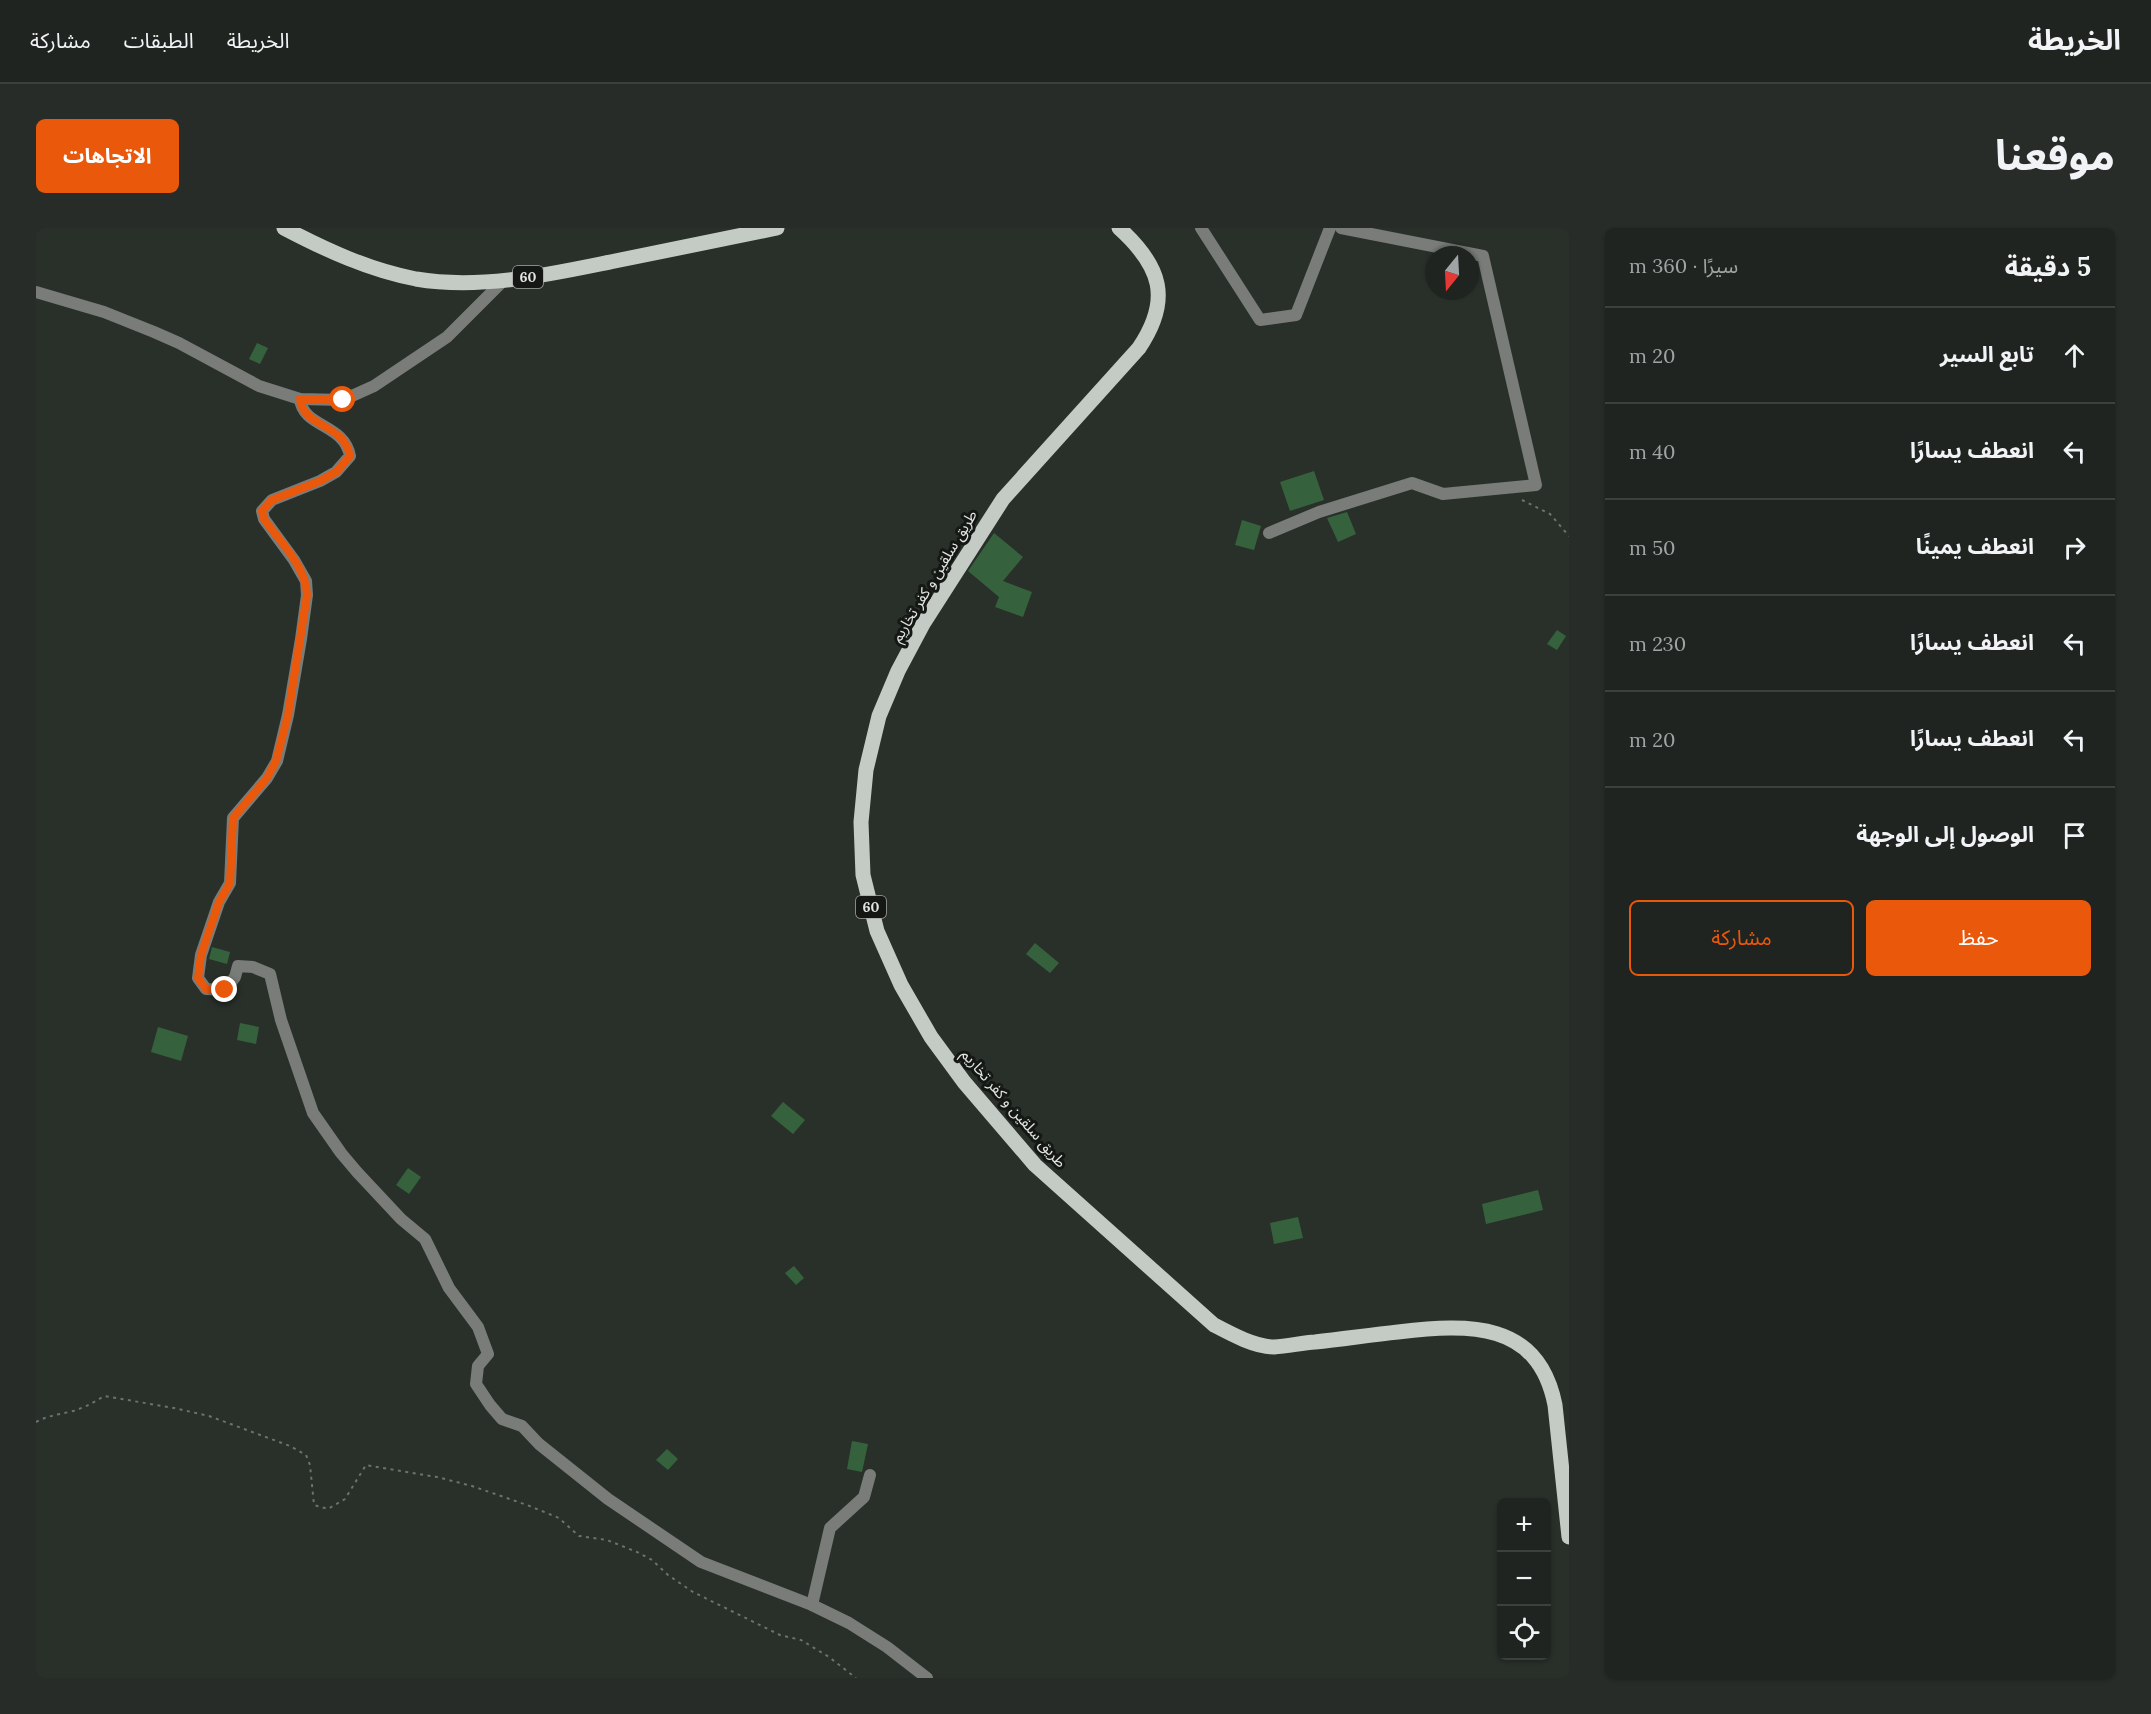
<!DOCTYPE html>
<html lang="ar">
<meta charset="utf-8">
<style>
body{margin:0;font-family:Lora,"Noto Sans Arabic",serif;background:#272c29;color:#f1f3f6;direction:rtl}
.controls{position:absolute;right:18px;bottom:18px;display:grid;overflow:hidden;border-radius:9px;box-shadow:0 2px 4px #0004}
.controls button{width:54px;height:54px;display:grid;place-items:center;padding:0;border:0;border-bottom:2px solid #3c413e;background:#1f2420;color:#f1f3f6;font:30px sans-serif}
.compass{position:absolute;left:1389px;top:18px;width:54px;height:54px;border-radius:50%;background:#1f2420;box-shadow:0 2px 4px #0004;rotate:198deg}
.stop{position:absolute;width:18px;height:18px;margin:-14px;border:4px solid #ea580c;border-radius:50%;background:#fff}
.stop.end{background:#ea580c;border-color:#fff;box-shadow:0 2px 6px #0008}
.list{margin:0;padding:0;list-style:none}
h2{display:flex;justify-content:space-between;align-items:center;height:78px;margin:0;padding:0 24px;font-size:26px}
h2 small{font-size:20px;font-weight:400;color:#a1a4a5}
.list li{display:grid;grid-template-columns:39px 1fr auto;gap:18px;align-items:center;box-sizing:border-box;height:96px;padding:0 24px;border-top:2px solid #3c413e}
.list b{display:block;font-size:22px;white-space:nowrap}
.list em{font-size:20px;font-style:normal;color:#a1a4a5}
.actions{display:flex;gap:12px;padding:18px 24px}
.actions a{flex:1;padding:14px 0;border:2px solid #ea580c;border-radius:9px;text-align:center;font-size:21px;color:#ea580c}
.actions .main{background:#ea580c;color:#fff}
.icon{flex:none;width:33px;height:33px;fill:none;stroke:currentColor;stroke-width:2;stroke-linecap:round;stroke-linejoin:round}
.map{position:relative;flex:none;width:1533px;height:1450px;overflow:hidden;direction:ltr;border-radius:9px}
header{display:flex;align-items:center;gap:36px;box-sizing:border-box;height:84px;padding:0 30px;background:#1f2420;border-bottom:2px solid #3c413e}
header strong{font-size:28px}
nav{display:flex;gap:33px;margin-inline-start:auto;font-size:21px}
.intro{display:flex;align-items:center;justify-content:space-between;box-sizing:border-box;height:144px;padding:0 36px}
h1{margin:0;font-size:42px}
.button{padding:15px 27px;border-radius:9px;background:#ea580c;color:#fff;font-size:21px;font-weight:700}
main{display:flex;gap:36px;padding:0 36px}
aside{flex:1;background:#1f2420;border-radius:9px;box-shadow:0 2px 4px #0004}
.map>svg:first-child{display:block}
</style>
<header>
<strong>الخريطة</strong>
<nav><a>الخريطة</a><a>الطبقات</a><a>مشاركة</a></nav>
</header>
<div class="intro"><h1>موقعنا</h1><a class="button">الاتجاهات</a></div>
<main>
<aside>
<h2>5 دقيقة<small>سيرًا · 360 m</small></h2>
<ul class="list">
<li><svg class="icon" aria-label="ahead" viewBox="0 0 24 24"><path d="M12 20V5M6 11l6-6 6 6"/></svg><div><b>تابع السير</b></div><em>20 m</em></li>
<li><svg class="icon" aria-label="left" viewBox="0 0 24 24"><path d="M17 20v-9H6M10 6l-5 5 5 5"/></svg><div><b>انعطف يسارًا</b></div><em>40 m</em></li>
<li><svg class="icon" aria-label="right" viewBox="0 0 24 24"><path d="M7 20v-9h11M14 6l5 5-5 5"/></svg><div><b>انعطف يمينًا</b></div><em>50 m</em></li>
<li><svg class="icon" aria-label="left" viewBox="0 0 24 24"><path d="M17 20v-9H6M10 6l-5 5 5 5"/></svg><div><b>انعطف يسارًا</b></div><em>230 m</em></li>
<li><svg class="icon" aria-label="left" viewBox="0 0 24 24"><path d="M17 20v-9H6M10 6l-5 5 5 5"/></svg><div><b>انعطف يسارًا</b></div><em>20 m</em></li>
<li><svg class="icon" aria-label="arrive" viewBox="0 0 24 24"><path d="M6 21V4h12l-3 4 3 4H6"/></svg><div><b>الوصول إلى الوجهة</b></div></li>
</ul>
<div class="actions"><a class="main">حفظ</a><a>مشاركة</a></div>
</aside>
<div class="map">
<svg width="1533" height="1450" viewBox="0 0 1533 1450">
<rect width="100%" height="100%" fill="#29302a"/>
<g fill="#35623d">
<polygon points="221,115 232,120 224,136 213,131"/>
<polygon points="1278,243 1288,272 1254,283 1244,254"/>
<polygon points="1311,284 1320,306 1302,314 1291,290"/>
<polygon points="1206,292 1225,298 1218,322 1199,317"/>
<polygon points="958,305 987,329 967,353 996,364 987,389 959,379 963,369 932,343"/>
<polygon points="1521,402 1530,408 1521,422 1511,416"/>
<polygon points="999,715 1023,735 1014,745 990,726"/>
<polygon points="176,719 194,724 191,736 173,731"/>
<polygon points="204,795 223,799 220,816 201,812"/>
<polygon points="122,799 152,808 145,833 115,824"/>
<polygon points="747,874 769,892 757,906 735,888"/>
<polygon points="372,940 385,949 373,966 360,957"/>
<polygon points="1502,962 1507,982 1450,996 1446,976"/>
<polygon points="1262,989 1267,1010 1238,1016 1234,995"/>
<polygon points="758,1038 768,1050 760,1057 749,1045"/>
<polygon points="816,1213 832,1216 826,1244 811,1241"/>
<polygon points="631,1221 642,1231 632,1242 620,1232"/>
</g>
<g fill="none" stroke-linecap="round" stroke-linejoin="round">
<g stroke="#6c726c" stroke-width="2" stroke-dasharray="3 4.5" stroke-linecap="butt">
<polyline points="1486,272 1514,286 1533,308"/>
<path d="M0 1194C11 1188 20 1187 33 1184 46 1181 57 1175 68 1168L138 1180 173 1188 254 1218 270 1227 274 1237 278 1277 292 1281 309 1271 330 1237 401 1249 436 1258 491 1277 523 1290 543 1308 571 1312 601 1324 616 1332 632 1347 657 1364 744 1407 765 1412 793 1429 820 1450"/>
</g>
<g stroke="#797c79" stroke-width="12">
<polyline points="1165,0 1224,92 1260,87 1294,0"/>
<polyline points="0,64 68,84 118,104 143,115 223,158 264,171 307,172 338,158 411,109 468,52"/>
<path d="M264 171C267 200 308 195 314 228L300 244 284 253 236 272 226 283 228 291 258 332 270 353 271 367 265 411 252 487 241 533 231 550 197 590 194 655 183 674 165 727 162 750 170 761 189 762 199 749 202 738 217 739 234 746 245 792 277 885 305 925 321 944 365 991 389 1011 413 1060 442 1099 452 1126 442 1138 440 1156 454 1177 466 1191 486 1198 503 1216 572 1271 665 1334 776 1377 813 1395 851 1419 891 1450"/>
<polyline points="1233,305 1283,284 1376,255 1407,266 1500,257 1447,28 1305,0"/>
<polyline points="776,1377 794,1300 828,1269 834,1247"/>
</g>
<g stroke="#c4cbc4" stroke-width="15">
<path d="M248 0C290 22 333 42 380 51 446 62 515 46 579 33 633 22 687 11 741 0"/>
<path d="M1083 0C1125 38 1136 71 1103 120L967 271 887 396 862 443 843 488 830 542 825 594 827 647 841 703 865 757 895 809 928 854 999 937 1178 1097C1195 1106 1219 1119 1238 1119 1252 1118 1266 1115 1279 1114 1307 1111 1334 1107 1362 1104 1432 1096 1502 1092 1519 1177L1533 1309"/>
</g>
</g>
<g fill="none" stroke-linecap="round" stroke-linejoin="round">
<path stroke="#ea580c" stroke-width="8" d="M189 762 170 761 162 750 165 727 183 674 194 655 197 590 231 550 240 533 252 487 271 367C270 338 244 314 228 291L226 283 236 272 284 253 300 244 314 228C308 195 267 200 264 171L307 172"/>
</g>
<g text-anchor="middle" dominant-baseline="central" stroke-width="6" stroke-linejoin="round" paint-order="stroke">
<g fill="#141714" stroke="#a4a8a4" stroke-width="1.5">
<rect x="477" y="38" width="30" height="22" rx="4.5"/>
<rect x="820" y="668" width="30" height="22" rx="4.5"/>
</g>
<g font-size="14" font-weight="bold" fill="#e2e6e2">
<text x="492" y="49">60</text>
<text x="835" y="679">60</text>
</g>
<g font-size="15" fill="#e2e6e2" stroke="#141714">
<text transform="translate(898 348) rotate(-59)">طريق سلقين و كفر تخاريم</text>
<text transform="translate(978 880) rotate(49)">طريق سلقين و كفر تخاريم</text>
</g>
</g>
</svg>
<div class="controls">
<button>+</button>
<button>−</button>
<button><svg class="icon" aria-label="locate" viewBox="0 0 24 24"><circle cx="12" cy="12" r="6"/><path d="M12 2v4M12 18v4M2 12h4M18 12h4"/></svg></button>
</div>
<svg class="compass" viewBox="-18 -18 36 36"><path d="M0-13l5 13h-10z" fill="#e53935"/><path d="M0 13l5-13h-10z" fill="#a1a4a5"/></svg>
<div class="stop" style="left:307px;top:172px"></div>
<div class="stop end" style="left:189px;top:762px"></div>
</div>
</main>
